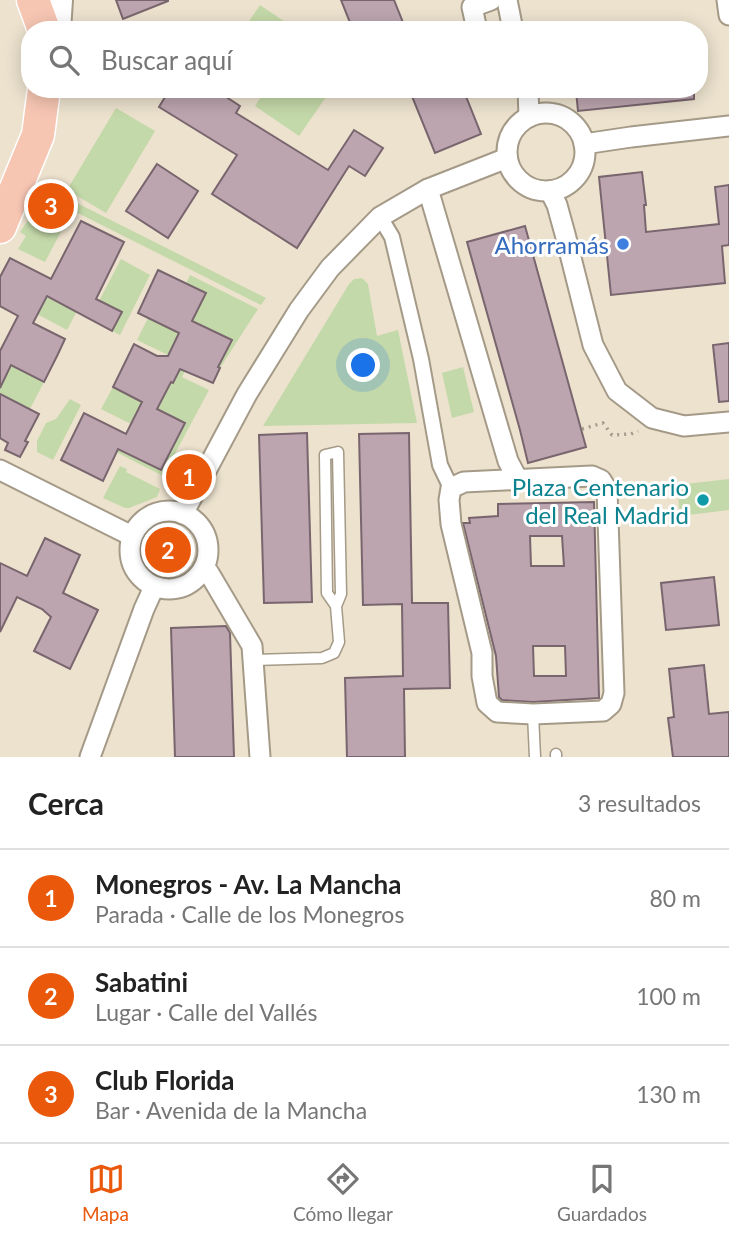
<!DOCTYPE html>
<html lang="es">
<meta charset="utf-8">
<style>
body{margin:0;font-family:Lato,sans-serif;background:#f2f2f2;color:#222}
.you{position:absolute;left:364px;top:366px;width:24px;height:24px;margin:-18px;border:5px solid #fff;border-radius:50%;background:#1a73e8;box-shadow:0 0 0 10px #1a73e833}
.badge{display:grid;place-items:center;width:46px;height:46px;border-radius:50%;background:#ea580c;color:#fff;font-size:23px;font-weight:700}
.pin{position:absolute;translate:-50% -50%;border:4px solid #fff;box-shadow:0 2px 7px #0006}
.list{margin:0;padding:0;list-style:none}
h2{display:flex;justify-content:space-between;align-items:center;height:91px;margin:0;padding:0 28px;font-size:30px}
h2 small{font-size:23px;font-weight:400;color:#767676}
.list li{display:grid;grid-template-columns:46px 1fr auto;gap:21px;align-items:center;box-sizing:border-box;height:98px;padding:0 28px;border-top:2px solid #e0e0e0}
.list b{display:block;font-size:26px;white-space:nowrap}
.list p{margin:0;font-size:23px;white-space:nowrap;color:#767676}
.list em{font-size:23px;font-style:normal;color:#767676}
.icon{flex:none;width:38px;height:38px;fill:none;stroke:currentColor;stroke-width:2;stroke-linecap:round;stroke-linejoin:round}
.map{position:relative;flex:none;width:729px;height:757px;overflow:hidden}
.search{position:absolute;background:#fff;box-shadow:0 4px 18px #0003;left:21px;right:21px;top:21px;height:77px;display:flex;align-items:center;gap:18px;box-sizing:border-box;padding:0 24px;border-radius:28px;color:#767676;font-size:26px}
.sheet{height:385px;background:#fff}
nav{display:flex;justify-content:space-around;align-items:center;box-sizing:border-box;height:98px;border-top:2px solid #e0e0e0;background:#fff;font-size:19px;color:#767676}
nav a{display:grid;justify-items:center;gap:4px}
nav .on{color:#ea580c}
.map>svg:first-child{display:block}
</style>
<div class="map">
<svg width="729" height="757" viewBox="0 0 729 757">
<rect width="100%" height="100%" fill="#ece2ce"/>
<g fill="#c4d9a9">
<polygon points="260,5 294,28 293,30 243,30"/>
<polygon points="266,89 314,89 326,97 299,136 255,106"/>
<polygon points="116,108 155,131 106,213 67,190"/>
<polygon points="45,187 266,298 261,305 42,195"/>
<polygon points="33,213 63,228 45,262 18,249 26,236 20,232"/>
<polygon points="121,259 150,275 120,335 112,331 119,317 111,313 113,308 99,301"/>
<polygon points="190,275 258,309 220,368 218,367 232,340 190,319 183,290"/>
<polygon points="362,278 368,284 377,336 398,330 417,423 263,426 349,284 354,279"/>
<polygon points="44,294 77,311 67,330 37,314"/>
<polygon points="148,318 181,334 168,355 137,340"/>
<polygon points="184,361 189,363 182,377 209,390 163,476 114,451 116,447 162,469 185,423 157,409 170,381 174,382"/>
<polygon points="11,365 44,382 30,409 24,406 22,411 9,405 11,400 0,394 0,381 4,380"/>
<polygon points="463,367 474,412 452,418 442,373"/>
<polygon points="113,387 142,402 131,424 101,409"/>
<polygon points="70,399 81,405 53,460 37,452 37,441 46,423 56,419"/>
<polygon points="120,466 127,469 126,472 160,489 157,497 129,508 125,508 103,498"/>
<polygon points="729,479 729,510 680,516 677,485"/>
<circle cx="168" cy="551" r="23"/>
</g>
<g fill="#bca5af" stroke="#79656e" stroke-width="2" fill-rule="evenodd">
<polygon points="116,0 168,0 168,1 123,19"/>
<polygon points="341,0 394,0 406,30 353,30"/>
<polygon points="170,89 214,89 240,106 236,113 328,170 354,130 383,148 365,176 349,166 297,248 212,194 237,155 159,107"/>
<polygon points="409,89 463,89 481,134 435,153"/>
<polygon points="594,89 694,89 694,99 578,111 576,91"/>
<polygon points="157,164 198,191 168,238 126,211"/>
<polygon points="642,172 646,205 644,205 646,232 719,224 715,187 729,185 729,245 722,246 725,283 611,295 599,177"/>
<polygon points="81,221 124,242 96,299 122,312 112,331 47,296 33,323 65,339 58,354 44,382 11,365 0,388 0,351 18,316 0,306 0,277 10,258 51,279"/>
<polygon points="525,226 586,447 528,463 520,430 467,242"/>
<polygon points="158,270 206,293 192,321 232,340 218,367 220,368 213,383 180,369 173,383 171,382 157,409 185,423 161,470 118,449 103,481 61,460 84,413 126,434 142,402 113,387 134,344 157,356 168,356 179,333 138,313"/>
<polygon points="729,343 729,401 719,402 713,345"/>
<polygon points="0,394 39,414 25,441 28,442 20,457 5,450 8,443 0,438"/>
<polygon points="307,433 312,602 264,603 259,435"/>
<polygon points="409,433 412,603 448,603 450,688 404,689 405,757 347,757 345,678 403,676 402,604 363,605 359,434"/>
<path d="M594 502 599 698 533 702 502 700 499 697 496 656 463 523H470L469 518 498 516V504ZM530 536H562L564 566H531ZM533 646H565L566 676H534Z"/>
<polygon points="45,538 80,555 63,593 98,610 70,669 34,651 51,617 42,609 17,597 0,632 0,563 27,576"/>
<polygon points="714,577 719,625 666,630 661,583"/>
<polygon points="226,626 230,633 234,757 175,757 171,628"/>
<polygon points="704,665 709,714 729,712 729,757 673,757 668,718 674,717 669,669"/>
</g>
<g fill="none" stroke-linecap="round" stroke-linejoin="round">
<defs>
<g id="service">
<polyline points="253,660 322,658 334,653 339,642 336,606 341,594 338,452 325,455 327,593 336,606"/>
<polyline points="533,714 535,757"/>
<polyline points="556,754 556,757"/>
</g>
<polyline id="pedestrian" points="380,217 392,237 421,359 440,465 451,488"/>
<g id="minor">
<polyline points="507,0 513,30"/>
<polyline points="727,0 729,15"/>
<polyline points="477,30 472,7 491,0"/>
<polyline points="528,89 529,117"/>
<circle cx="546" cy="152" r="39"/>
<polyline points="584,144 631,137 729,126"/>
<polyline points="428,189 508,461 518,480"/>
<polyline points="550,191 557,205 565,234 593,345 617,391 652,418 684,426 729,422"/>
<polyline points="0,470 132,536"/>
<polygon points="592,476 601,480 607,490 614,693 611,704 603,711 533,714 497,712 487,703 482,676 482,653 451,524 449,500 451,488 464,482"/>
<circle cx="169" cy="550" r="39"/>
<polyline points="183,514 247,394 299,310 330,268 380,217 428,189 507,158"/>
<polyline points="203,569 209,573 252,646 260,757"/>
<polyline points="90,757 144,609 154,587"/>
</g>
<polyline id="tertiary" points="58,30 60,0"/>
<g id="primary">
<polyline points="33,0 44,30"/>
<polyline points="0,227 38,135 44,89"/>
</g>
</defs>
<use href="#service" stroke="#a49a87" stroke-width="13"/>
<use href="#pedestrian" stroke="#a49a87" stroke-width="18"/>
<use href="#minor" stroke="#a49a87" stroke-width="23"/>
<use href="#tertiary" stroke="#a49a87" stroke-width="28"/>
<use href="#primary" stroke="#fff" stroke-width="35"/>
<polyline stroke="#a39b8b" stroke-width="3.5" stroke-dasharray="2 5" stroke-linecap="butt" points="582,429 603,423 612,435 631,434 638,431"/>
<use href="#service" stroke="#fff" stroke-width="10"/>
<use href="#pedestrian" stroke="#fff" stroke-width="14"/>
<use href="#minor" stroke="#fff" stroke-width="19"/>
<use href="#tertiary" stroke="#fff" stroke-width="24"/>
<use href="#primary" stroke="#f7c6b3" stroke-width="32"/>
</g>
<circle fill="#3f7fe0" stroke="#fff" stroke-width="2.5" cx="623" cy="244" r="7"/>
<circle fill="#0f9aa8" stroke="#fff" stroke-width="2.5" cx="703" cy="500" r="7"/>
<g text-anchor="middle" dominant-baseline="central" stroke-width="6" stroke-linejoin="round" paint-order="stroke">
<g font-size="24" fill="#366cbe" stroke="#fff" text-anchor="end">
<text x="609" y="244">Ahorramás</text>
</g>
<g font-size="24" fill="#0d838f" stroke="#fff" text-anchor="end">
<text x="689" y="486">Plaza Centenario<tspan x="689" dy="28">del Real Madrid</tspan></text>
</g>
</g>
</svg>
<div class="you"></div>
<div class="pin badge" style="left:189px;top:477px">1</div>
<div class="pin badge" style="left:168px;top:550px">2</div>
<div class="pin badge" style="left:51px;top:206px">3</div>
<div class="search"><svg class="icon" aria-label="search" viewBox="0 0 24 24"><circle cx="10" cy="10" r="6"/><path d="M15 15l6 6"/></svg>Buscar aquí</div>
</div>
<section class="sheet">
<h2>Cerca<small>3 resultados</small></h2>
<ul class="list">
<li><span class="badge">1</span><div><b>Monegros - Av. La Mancha</b><p>Parada · Calle de los Monegros</p></div><em>80 m</em></li>
<li><span class="badge">2</span><div><b>Sabatini</b><p>Lugar · Calle del Vallés</p></div><em>100 m</em></li>
<li><span class="badge">3</span><div><b>Club Florida</b><p>Bar · Avenida de la Mancha</p></div><em>130 m</em></li>
</ul>
</section>
<nav>
<a class="on"><svg class="icon" aria-label="map" viewBox="0 0 24 24"><path d="M3 6l6-2 6 2 6-2v14l-6 2-6-2-6 2zM9 4v14M15 6v14"/></svg>Mapa</a>
<a><svg class="icon" aria-label="directions" viewBox="0 0 24 24"><path d="M12 3l9 9-9 9-9-9zM9 14v-3h6M13 9l2 2-2 2"/></svg>Cómo llegar</a>
<a><svg class="icon" aria-label="saved" viewBox="0 0 24 24"><path d="M7 4h10v16l-5-4-5 4z"/></svg>Guardados</a>
</nav>
